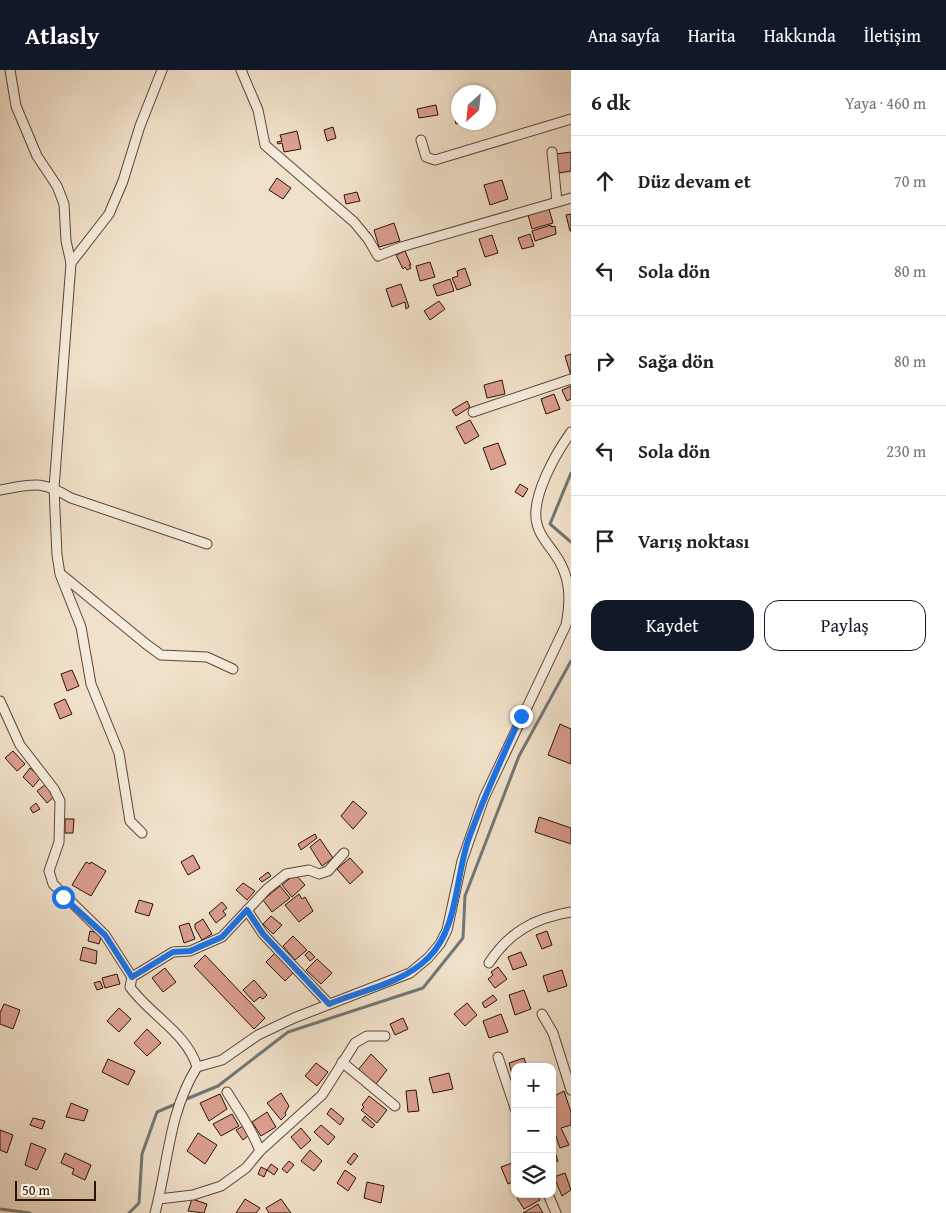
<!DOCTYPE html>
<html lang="tr">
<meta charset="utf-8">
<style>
body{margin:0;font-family:"Gentium Book Plus",serif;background:#f6f6f6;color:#222}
.controls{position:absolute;right:15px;bottom:15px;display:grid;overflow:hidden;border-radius:10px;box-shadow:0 1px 4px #0004}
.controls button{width:45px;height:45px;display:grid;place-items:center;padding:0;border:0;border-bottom:1px solid #e0e0e0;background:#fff;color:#222;font:25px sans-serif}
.compass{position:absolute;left:451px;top:15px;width:45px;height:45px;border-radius:50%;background:#fff;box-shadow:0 1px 4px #0004;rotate:207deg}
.scale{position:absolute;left:15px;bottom:12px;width:81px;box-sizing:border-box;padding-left:5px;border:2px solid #2a1207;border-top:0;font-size:14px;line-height:18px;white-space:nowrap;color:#2a1207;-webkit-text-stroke:4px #f6ecdd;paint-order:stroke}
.stop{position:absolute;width:15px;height:15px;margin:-11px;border:4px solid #1a73e8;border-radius:50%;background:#fff}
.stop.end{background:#1a73e8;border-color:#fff;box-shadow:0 1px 5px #0008}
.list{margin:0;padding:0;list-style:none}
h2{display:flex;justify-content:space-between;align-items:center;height:65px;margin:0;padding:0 20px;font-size:21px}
h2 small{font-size:16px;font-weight:400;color:#767676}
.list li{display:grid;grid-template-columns:32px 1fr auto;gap:15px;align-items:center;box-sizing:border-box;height:90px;padding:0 20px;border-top:1px solid #e0e0e0}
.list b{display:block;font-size:19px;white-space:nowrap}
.list em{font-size:16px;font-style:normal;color:#767676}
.actions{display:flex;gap:10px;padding:15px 20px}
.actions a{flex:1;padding:11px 0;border:1px solid #111827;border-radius:15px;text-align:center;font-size:18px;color:#111827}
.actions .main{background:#111827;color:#fff}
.icon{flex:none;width:28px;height:28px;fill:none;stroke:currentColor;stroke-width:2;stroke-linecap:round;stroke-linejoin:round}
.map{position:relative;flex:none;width:571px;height:1143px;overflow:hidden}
header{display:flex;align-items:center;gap:30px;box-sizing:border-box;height:70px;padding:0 25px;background:#111827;color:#fff}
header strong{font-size:24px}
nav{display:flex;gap:28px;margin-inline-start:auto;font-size:18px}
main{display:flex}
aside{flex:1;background:#fff}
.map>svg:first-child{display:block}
</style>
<header>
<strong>Atlasly</strong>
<nav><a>Ana sayfa</a><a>Harita</a><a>Hakkında</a><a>İletişim</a></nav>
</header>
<main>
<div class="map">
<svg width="571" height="1143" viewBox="0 0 571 1143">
<rect width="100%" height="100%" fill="#f1e1ca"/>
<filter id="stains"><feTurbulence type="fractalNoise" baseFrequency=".004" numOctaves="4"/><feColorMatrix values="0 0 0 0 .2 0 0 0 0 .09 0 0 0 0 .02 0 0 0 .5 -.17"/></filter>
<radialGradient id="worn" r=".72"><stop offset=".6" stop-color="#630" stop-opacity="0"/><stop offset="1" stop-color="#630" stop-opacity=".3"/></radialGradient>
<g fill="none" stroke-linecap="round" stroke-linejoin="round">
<g stroke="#707777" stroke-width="3">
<polyline points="571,403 550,454 571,472"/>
<polyline points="184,1030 218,1016 288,962 423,918 463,868 465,826 519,686 571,591"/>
<polyline points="0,1139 30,1143"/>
<polyline points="129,1143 139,1133 142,1084 157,1042 178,1033"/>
</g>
</g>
<g fill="#db9e8f" stroke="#2a1207">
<polygon points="436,35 438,45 419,48 417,39"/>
<polygon points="458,38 458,52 462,52 456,54 453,39"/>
<polygon points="333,57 336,68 327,71 324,60"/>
<polygon points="297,61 301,79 284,82 282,73 278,74 277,72 282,71 280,65"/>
<polygon points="571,82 571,101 559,103 556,84"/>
<polygon points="277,108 291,118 283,129 269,120"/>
<polygon points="502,110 508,129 490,135 484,115"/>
<polygon points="357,122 360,131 346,134 344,125"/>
<polygon points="549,139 553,153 532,159 528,145"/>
<polygon points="571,144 571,161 570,161 566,145"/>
<polygon points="394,153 400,171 379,177 374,160"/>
<polygon points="551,155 551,157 555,156 556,164 535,171 532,161"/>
<polygon points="530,164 534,176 522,179 518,168"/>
<polygon points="492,165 498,183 485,187 479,169"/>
<polygon points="405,181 411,195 409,195 411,198 407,200 405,197 403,199 396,185"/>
<polygon points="430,192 435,207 420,211 416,196"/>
<polygon points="465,198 471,215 457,220 452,208 458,206 457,201"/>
<polygon points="450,209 454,221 437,226 433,215"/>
<polygon points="401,214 409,237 406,239 405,232 392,237 386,219"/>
<polygon points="439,231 445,239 430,250 424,241"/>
<polygon points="571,284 571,306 565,286"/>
<polygon points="502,310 505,324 487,328 484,315"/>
<polygon points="571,316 571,329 567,331 562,320"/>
<polygon points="554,324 560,339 546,344 541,329"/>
<polygon points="467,331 470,337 456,346 452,340"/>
<polygon points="470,350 479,366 465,374 456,357"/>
<polygon points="498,373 506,394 491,400 483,378"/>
<polygon points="520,414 528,419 523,427 515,422"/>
<polygon points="72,600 79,616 67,621 61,604"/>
<polygon points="65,629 72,644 60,649 54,634"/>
<polygon points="560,654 571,659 571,694 548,685"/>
<polygon points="13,681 25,694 17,701 5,688"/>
<polygon points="30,698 41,707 33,717 23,707"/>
<polygon points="46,714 55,726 47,733 37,721"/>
<polygon points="353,731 367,743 353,759 341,746"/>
<polygon points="36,733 40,739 33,743 30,738"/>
<polygon points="539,747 571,758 571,774 535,762"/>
<polygon points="65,749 74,749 73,763 65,763"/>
<polygon points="315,764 317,768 301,780 298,774"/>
<polygon points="320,769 333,788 322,796 310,777"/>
<polygon points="193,785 200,798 188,805 181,792"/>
<polygon points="350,788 363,802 350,814 337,799"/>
<polygon points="86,792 90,794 91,792 106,801 91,826 72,815"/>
<polygon points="268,802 271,806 262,812 259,809"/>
<polygon points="295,804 305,815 292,827 282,815"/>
<polygon points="243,813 255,821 247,830 236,820"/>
<polygon points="280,816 290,828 272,842 263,830"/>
<polygon points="299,824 302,829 305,827 313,841 299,852 285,835"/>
<polygon points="139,830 153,834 149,846 135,842"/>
<polygon points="222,832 227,838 223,841 226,845 216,853 209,843"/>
<polygon points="271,846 282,855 273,864 263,854"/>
<polygon points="203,849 212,864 202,870 195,858 195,854"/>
<polygon points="189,853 195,869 184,873 179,856"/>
<polygon points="90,861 102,864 99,874 88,871"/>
<polygon points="547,861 552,875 542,879 536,865"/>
<polygon points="293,866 307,880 295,890 283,876"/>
<polygon points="83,877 97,881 96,894 80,890"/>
<polygon points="309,881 315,887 310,891 305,885"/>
<polygon points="276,882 295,901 285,911 266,892"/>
<polygon points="521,882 527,895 513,900 508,887"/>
<polygon points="205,885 265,948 254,959 194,896"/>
<polygon points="317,889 332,903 321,914 306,900"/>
<polygon points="498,897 507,909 495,918 488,909 493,905 491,902"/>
<polygon points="165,898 176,912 163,922 152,908"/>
<polygon points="562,900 567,916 548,922 543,906"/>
<polygon points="117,904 120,914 105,918 102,908"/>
<polygon points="254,910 267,925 263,929 260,927 254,932 243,920"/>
<polygon points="100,911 103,918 97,920 94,913"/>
<polygon points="524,920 531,939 515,945 509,925"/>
<polygon points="493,925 497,930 485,938 482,933"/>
<polygon points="467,933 477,945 465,956 454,944"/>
<polygon points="4,934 20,940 13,959 0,954 0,943"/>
<polygon points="119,938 131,949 119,962 107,951"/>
<polygon points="501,944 508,962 489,968 483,951"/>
<polygon points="403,948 408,959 395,965 390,954"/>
<polygon points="147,959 161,973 147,986 134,973"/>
<polygon points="371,984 387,1000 376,1014 358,1000"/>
<polygon points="524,988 527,997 515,997 513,1008 509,993"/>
<polygon points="108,989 135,1001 128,1015 102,1002"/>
<polygon points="316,993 328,1002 317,1016 305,1006"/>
<polygon points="449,1003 453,1019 433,1023 429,1008"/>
<polygon points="416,1020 419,1041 408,1042 406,1021"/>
<polygon points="564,1021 571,1042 571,1055 561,1058 569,1075 560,1078 552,1055 552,1027"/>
<polygon points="281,1023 289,1036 285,1043 286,1045 281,1050 267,1033"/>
<polygon points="220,1024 227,1039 209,1051 200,1033"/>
<polygon points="369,1026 387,1040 377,1053 361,1040 364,1037 362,1035"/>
<polygon points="71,1033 88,1040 84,1051 66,1047"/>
<polygon points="331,1038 344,1049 340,1055 327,1044"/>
<polygon points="267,1042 276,1057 261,1066 252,1052"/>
<polygon points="232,1044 239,1056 221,1066 213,1054"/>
<polygon points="365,1046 375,1055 372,1058 362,1050"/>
<polygon points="33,1048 45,1051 42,1059 30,1055"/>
<polygon points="321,1055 335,1067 328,1075 314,1062"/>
<polygon points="243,1056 249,1065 243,1070 236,1060"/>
<polygon points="301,1058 311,1070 301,1079 291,1067"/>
<polygon points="0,1060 13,1065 7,1083 0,1080"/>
<polygon points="198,1063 217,1075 205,1094 187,1081"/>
<polygon points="31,1073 46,1079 37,1100 25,1095"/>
<polygon points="552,1074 558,1091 552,1093"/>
<polygon points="310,1080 322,1091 314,1101 301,1091"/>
<polygon points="65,1083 91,1095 85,1110 72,1104 74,1099 61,1093"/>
<polygon points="354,1083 358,1086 351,1095 347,1092"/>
<polygon points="289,1091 294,1095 287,1103 282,1099"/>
<polygon points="512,1093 515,1099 515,1111 508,1114 501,1097"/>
<polygon points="271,1094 278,1099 274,1105 267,1100"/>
<polygon points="261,1097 267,1100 264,1107 258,1104"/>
<polygon points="345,1100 356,1108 348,1121 337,1113"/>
<polygon points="565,1103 571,1120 562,1126 554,1107"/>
<polygon points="367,1112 384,1116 381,1133 364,1128"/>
<polygon points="523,1124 536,1124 540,1130 524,1139 517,1128"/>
<polygon points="192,1129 207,1134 204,1143 188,1141"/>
<polygon points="245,1129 260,1138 256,1143 236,1143"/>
<polygon points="281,1129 291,1143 269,1143 266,1138"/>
<polygon points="538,1134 543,1143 523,1143"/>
</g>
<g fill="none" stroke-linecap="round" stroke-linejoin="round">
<defs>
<g id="street">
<polyline points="10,0 16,36 37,86 57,116 64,134 66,171 71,193"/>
<polyline points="241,0 258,40 265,75 354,152 368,169 378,186 401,177 571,128"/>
<polyline points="421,70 426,87 435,90 571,49"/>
<polyline points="552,82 557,132"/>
<polyline points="473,342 571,309"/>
<path d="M0 420C34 414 41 410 71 428L207 474"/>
<polyline points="62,505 146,574 161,585 207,587 233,599"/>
<polyline points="0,631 20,675 54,719 60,731 59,772 49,801 53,814 105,865 132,907"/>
<polyline points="142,763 130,751 119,683 91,614 81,557 60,504 57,485 54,418 71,193 109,144 123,111 140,56 162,0"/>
<polyline points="247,840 263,864 329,934"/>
<path d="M489 893C509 862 535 848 571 842"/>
<polyline points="542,944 553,963 571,1020"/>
<polyline points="498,987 515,1038"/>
<polyline points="342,992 395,1036"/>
<path d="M197 997 222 990 258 965 294 948 410 903 428 888 440 874 447 860 462 791 484 728 566 555C571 529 571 506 554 483 548 474 539 465 537 454 530 428 556 383 571 362"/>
<path d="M227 1022C239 1042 252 1059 260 1081"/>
<polyline points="548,1124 556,1143"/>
<polyline points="159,1129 193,1125 221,1116 246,1098 260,1081 322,1025 355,973 367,966 385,966"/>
<path d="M155 1143C169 1091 168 1044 197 997 187 963 150 945 130 917L132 907 173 882 190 881 222 867 267 819 286 804 309 800 319 804 328 801 344 783"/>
</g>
</defs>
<use href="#street" stroke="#5c4638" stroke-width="11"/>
<use href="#street" stroke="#f6ecdd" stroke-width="9"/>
</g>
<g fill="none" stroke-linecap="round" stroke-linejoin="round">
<path stroke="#1a73e8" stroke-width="6" d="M63 827 105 865 132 907 173 882 190 881 222 867 247 840 263 864 329 934C362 920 402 914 428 888 459 858 455 806 469 768 484 726 503 686 521 646"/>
</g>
<rect width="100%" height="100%" filter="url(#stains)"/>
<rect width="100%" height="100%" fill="url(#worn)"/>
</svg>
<div class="controls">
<button>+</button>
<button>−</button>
<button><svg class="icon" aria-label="layers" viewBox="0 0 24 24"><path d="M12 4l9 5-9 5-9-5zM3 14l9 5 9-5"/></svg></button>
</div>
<svg class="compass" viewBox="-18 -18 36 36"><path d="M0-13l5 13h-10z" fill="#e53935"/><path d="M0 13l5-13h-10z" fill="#767676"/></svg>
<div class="scale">50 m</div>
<div class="stop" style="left:63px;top:827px"></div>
<div class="stop end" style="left:521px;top:646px"></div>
</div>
<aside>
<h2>6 dk<small>Yaya · 460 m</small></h2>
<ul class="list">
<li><svg class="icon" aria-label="ahead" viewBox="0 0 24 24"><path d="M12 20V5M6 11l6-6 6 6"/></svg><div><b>Düz devam et</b></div><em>70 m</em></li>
<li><svg class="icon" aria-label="left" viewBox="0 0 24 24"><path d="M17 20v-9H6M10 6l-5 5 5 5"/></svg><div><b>Sola dön</b></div><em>80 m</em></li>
<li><svg class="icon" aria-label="right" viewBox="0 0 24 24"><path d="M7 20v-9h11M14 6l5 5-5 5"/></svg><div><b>Sağa dön</b></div><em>80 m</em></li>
<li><svg class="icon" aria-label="left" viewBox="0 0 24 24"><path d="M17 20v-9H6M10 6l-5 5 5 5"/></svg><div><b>Sola dön</b></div><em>230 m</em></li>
<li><svg class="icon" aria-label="arrive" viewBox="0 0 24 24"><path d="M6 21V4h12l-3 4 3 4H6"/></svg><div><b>Varış noktası</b></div></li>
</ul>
<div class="actions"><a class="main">Kaydet</a><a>Paylaş</a></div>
</aside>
</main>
